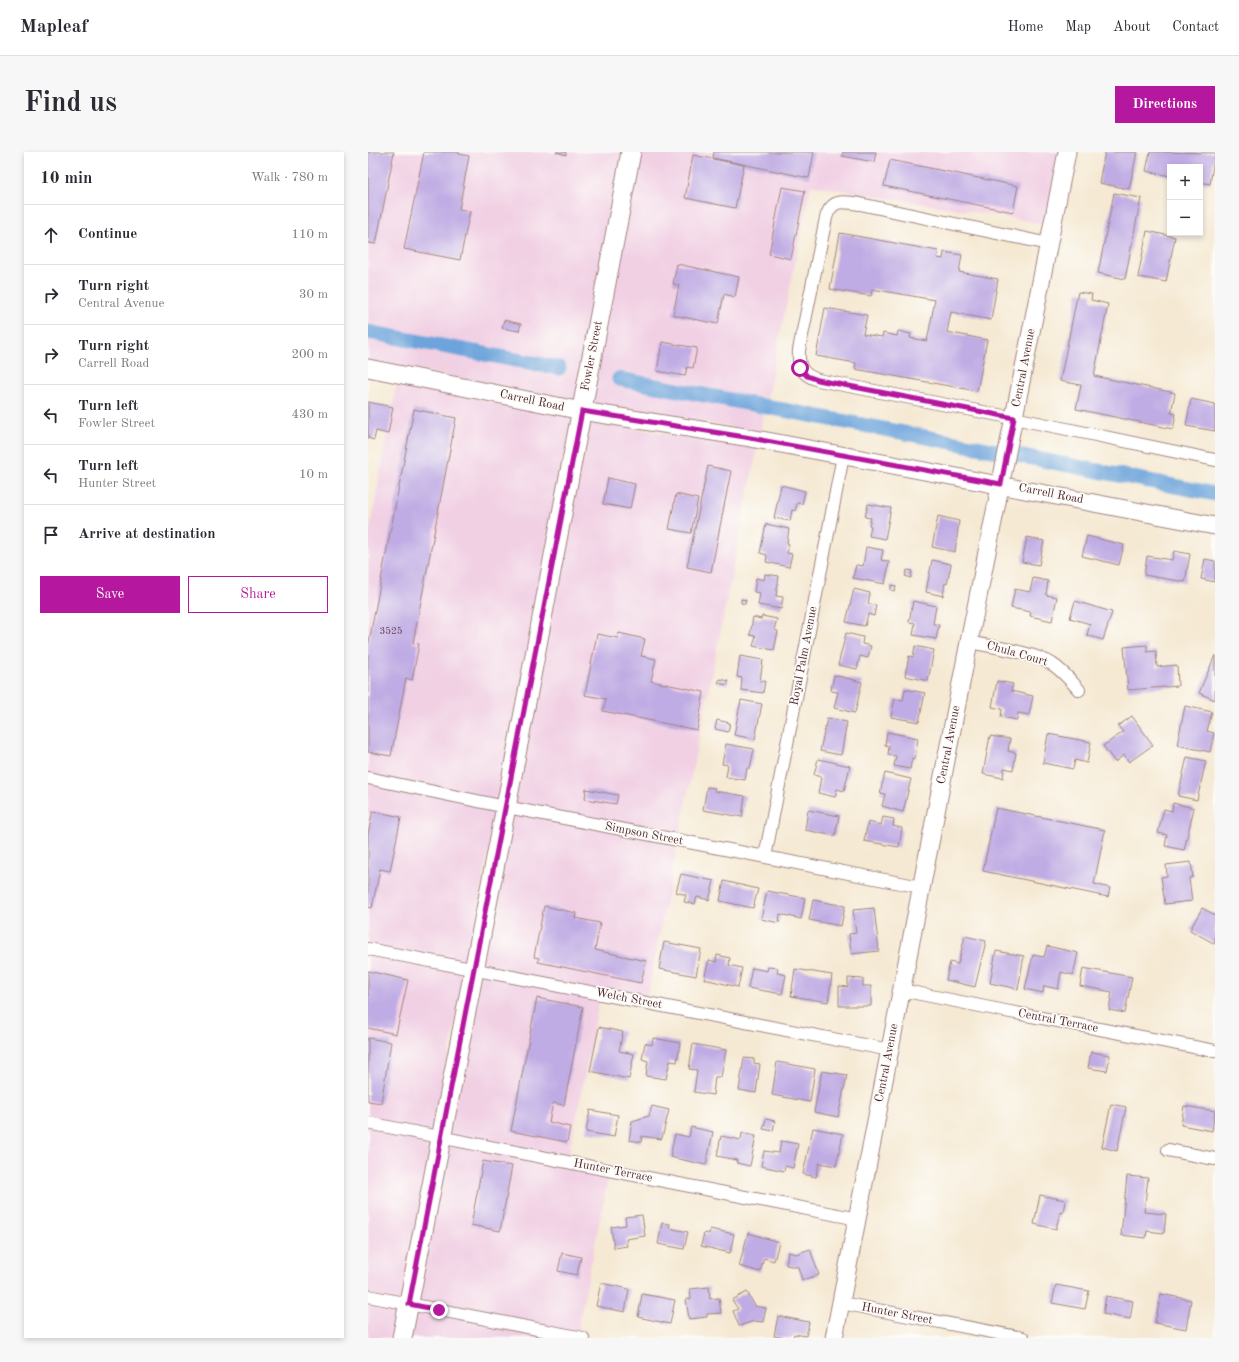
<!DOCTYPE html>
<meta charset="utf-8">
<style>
body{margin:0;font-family:"Old Standard TT",serif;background:#f7f7f7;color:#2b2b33}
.controls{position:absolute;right:12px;top:12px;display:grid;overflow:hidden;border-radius:0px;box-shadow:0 2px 6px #0003}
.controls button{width:36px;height:36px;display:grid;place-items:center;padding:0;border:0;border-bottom:1px solid #e1e1e2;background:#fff;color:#2b2b33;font:20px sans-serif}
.stop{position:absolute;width:12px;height:12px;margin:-9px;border:3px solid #b5179e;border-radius:50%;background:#fff}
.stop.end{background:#b5179e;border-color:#fff;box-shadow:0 1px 4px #0008}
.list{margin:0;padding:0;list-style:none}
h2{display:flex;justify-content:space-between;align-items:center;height:52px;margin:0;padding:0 16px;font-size:17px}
h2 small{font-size:13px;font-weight:400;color:#7c7c81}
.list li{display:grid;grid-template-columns:26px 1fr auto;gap:12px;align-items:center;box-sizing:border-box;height:60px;padding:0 16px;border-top:1px solid #e1e1e2}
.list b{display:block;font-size:15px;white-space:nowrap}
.list p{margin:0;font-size:13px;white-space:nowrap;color:#7c7c81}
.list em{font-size:13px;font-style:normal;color:#7c7c81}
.actions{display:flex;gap:8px;padding:12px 16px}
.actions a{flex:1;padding:9px 0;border:1px solid #b5179e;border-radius:0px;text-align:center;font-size:14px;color:#b5179e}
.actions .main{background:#b5179e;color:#fff}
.icon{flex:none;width:22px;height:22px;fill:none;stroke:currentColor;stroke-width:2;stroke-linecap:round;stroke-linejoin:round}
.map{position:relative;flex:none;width:847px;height:1186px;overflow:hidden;border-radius:0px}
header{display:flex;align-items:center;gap:24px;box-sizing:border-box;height:56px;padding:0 20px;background:#fff;border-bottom:1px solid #e1e1e2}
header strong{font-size:19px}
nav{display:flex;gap:22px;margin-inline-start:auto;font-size:14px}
.intro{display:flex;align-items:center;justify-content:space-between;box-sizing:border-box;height:96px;padding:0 24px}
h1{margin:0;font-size:28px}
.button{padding:10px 18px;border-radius:0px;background:#b5179e;color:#fff;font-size:14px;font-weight:700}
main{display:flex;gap:24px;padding:0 24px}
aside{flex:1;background:#fff;border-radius:0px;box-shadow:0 2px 6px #0003}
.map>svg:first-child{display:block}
</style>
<header>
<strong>Mapleaf</strong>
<nav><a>Home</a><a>Map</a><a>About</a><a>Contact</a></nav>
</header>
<div class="intro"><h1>Find us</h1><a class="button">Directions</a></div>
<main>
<aside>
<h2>10 min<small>Walk · 780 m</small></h2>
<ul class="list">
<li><svg class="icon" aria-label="ahead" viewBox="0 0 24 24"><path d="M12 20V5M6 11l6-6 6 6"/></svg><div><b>Continue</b></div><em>110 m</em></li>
<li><svg class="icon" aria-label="right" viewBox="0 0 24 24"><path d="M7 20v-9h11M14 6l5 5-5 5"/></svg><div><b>Turn right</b><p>Central Avenue</p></div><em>30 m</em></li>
<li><svg class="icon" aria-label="right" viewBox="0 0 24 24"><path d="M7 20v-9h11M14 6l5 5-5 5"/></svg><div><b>Turn right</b><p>Carrell Road</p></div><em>200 m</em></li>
<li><svg class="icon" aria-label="left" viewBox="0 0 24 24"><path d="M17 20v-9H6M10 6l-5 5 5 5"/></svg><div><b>Turn left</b><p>Fowler Street</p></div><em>430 m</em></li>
<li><svg class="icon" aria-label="left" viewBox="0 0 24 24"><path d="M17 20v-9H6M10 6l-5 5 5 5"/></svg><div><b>Turn left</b><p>Hunter Street</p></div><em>10 m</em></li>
<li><svg class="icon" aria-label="arrive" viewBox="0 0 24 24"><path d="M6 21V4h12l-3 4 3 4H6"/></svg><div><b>Arrive at destination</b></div></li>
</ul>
<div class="actions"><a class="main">Save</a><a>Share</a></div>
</aside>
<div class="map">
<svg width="847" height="1186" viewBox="0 0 847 1186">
<rect width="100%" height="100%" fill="#fdfcf7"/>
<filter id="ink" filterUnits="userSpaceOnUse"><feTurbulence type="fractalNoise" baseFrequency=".025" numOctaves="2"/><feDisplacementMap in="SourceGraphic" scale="8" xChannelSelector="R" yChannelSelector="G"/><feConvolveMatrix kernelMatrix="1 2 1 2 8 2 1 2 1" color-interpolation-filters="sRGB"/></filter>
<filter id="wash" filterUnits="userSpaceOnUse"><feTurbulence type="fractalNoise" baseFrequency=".012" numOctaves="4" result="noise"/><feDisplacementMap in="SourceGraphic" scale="16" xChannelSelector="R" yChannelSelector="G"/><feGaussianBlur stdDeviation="0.9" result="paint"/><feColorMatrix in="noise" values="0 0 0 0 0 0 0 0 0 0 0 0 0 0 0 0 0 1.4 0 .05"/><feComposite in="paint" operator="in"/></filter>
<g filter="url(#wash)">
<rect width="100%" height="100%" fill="#f5e9d3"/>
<g fill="#f1d0e4">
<polygon points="0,0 255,0 208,250 0,208"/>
<polygon points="270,0 692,0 677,72 443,33 392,280 223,252"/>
<polygon points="29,230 205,266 26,1186 0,1186 0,388"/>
<polygon points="220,269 389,296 277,855 232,846 199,1013 241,1022 208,1186 41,1186"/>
</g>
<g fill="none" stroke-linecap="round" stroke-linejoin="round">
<g stroke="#6da4db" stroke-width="15">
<polyline points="0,180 191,216"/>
<polyline points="251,227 558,285 847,342"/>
</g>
</g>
<g id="blocks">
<g fill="#c0ace4">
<polygon points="0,0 26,0 8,92 0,91"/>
<polygon points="56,0 91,0 91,2 101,4 91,57 102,59 92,108 36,97"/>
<polygon points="188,0 198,0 198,3"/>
<polygon points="346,0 446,0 441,26 345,6"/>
<polygon points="475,0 508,0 506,10 474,4"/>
<polygon points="737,0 769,0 761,37 731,31"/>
<polygon points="782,0 847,1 842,32 832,30 832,15 802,15 802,24 778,19"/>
<polygon points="325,3 376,13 367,56 317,46"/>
<polygon points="522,8 650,34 645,60 516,34"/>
<polygon points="414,35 437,39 423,107 401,102"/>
<polygon points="746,41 773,46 757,127 730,121"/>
<polygon points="779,79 807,85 798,130 770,125"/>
<polygon points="472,81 570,99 569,106 575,107 576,100 594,103 591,120 630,127 623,168 583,160 579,180 619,188 609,239 487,217 488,211 448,204 457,156 499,163 495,182 514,185 515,181 529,184 530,179 543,182 542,186 559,189 567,148 504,137 503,144 462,137"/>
<polygon points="309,112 371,125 367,145 356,142 350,172 305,163 311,133 305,132"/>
<polygon points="710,140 724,142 723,148 740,152 726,224 807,241 803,261 808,262 805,277 708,257 713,233 692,229"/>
<polygon points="136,168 153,172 151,179 134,176"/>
<polygon points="294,190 329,196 325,216 319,215 317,224 289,219"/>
<polygon points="823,247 847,252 847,279 818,274"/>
<polygon points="0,250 25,255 20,282 8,279 6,288 0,286"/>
<polygon points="46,257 88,266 45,491 51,492 44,528 38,526 23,604 0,600 0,495"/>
<polygon points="340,314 363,319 343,420 319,415"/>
<polygon points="240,326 267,332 262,357 235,352"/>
<polygon points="413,333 437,339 434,352 429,351 427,359 424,358 422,369 406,366"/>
<polygon points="308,342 330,347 323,381 301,377"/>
<polygon points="500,352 523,356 517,387 501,384 503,374 501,373 503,366 497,365"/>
<polygon points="570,364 591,369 587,400 564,395"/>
<polygon points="398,372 421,377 419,391 421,392 419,401 424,402 421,415 398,410 399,403 392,401"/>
<polygon points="719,384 756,393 751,413 714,404"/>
<polygon points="659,385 676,389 671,413 654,410"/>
<polygon points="498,395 515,398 513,408 521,410 517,432 485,426 488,413 495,414"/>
<polygon points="806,399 822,402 817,430 776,423 779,404 804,408"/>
<polygon points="837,407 847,409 847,430 833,427"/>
<polygon points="564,408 583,412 579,432 577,431 575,444 558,440"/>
<polygon points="539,418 544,419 543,426 537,424"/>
<polygon points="397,422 411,424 408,444 415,445 413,457 390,453 392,441 386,440 388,426 396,428"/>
<polygon points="665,426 680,429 678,443 689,445 684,469 662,464 663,460 643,456 647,437 662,440"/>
<polygon points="523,433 528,434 527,439 523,438"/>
<polygon points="486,437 502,441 500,452 508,453 506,464 500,462 497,474 478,470"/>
<polygon points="373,447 378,448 377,452 373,451"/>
<polygon points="545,449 568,454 565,472 571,473 568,487 545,483 547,471 541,470"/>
<polygon points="707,449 744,460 735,488 719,483 722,472 702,466"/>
<polygon points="394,464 409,467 406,478 410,479 406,498 385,494 388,484 382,483 385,465 393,467"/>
<polygon points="251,481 277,487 273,504 288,507 283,529 336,540 329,578 235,559 238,547 217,543 229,482 250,486"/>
<polygon points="478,481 495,485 494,492 503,494 500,506 492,504 489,517 470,513"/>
<polygon points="779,493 779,500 788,499 789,515 809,513 810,534 760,538 756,495"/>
<polygon points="547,494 566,498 560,529 537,524 541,504 545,505"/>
<polygon points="847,503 847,548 831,541"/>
<polygon points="372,504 395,508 392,529 397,529 395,541 373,538 374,526 369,525"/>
<polygon points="466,523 494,530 487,561 466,556 470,540 463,539"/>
<polygon points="352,527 361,529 359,533 350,531"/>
<polygon points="629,529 645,532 643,539 665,544 661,563 650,561 649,568 633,565 634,557 624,555"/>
<polygon points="537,537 557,541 551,570 523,565 527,547 535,548"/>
<polygon points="373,548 394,552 387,587 366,583"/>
<polygon points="817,554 844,560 839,579 846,581 842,600 809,593"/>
<polygon points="764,564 785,593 761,610 756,603 747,610 735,594 755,580 750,574"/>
<polygon points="459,566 479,570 473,603 452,599"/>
<polygon points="349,568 362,571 360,580 347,577"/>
<polygon points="519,580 550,586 547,607 544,606 542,617 526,614 528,604 520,603 521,594 517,593"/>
<polygon points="680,582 723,590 719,611 707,608 705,617 675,611"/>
<polygon points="622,584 642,587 640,599 648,601 645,618 636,616 635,626 615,622"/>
<polygon points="358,592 386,597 382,616 379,616 377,628 358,625 360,613 354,612"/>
<polygon points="819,605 838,609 829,648 810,644"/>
<polygon points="450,607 482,614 476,639 469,637 467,645 450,641 453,625 446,623"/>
<polygon points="517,621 543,627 535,660 514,654 517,642 512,641"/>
<polygon points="339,635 347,636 346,639 377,644 374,665 335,658"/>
<polygon points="218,637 250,643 248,652 217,647"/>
<polygon points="805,651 826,656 816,698 797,694 799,683 790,681 796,657 804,659"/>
<polygon points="628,656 737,678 726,732 742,736 740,745 615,719"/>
<polygon points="440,658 471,664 467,684 437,678"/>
<polygon points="5,659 33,665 22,719 12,717 4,756 0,755 0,682"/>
<polygon points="515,665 526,667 525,674 534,676 531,695 496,689 500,670 513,673"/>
<polygon points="823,710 825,725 821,726 824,749 797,752 793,725 799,724 798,713"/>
<polygon points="313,722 346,729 341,748 329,745 327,752 316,750 318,743 308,740"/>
<polygon points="356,729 390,737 385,756 352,749"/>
<polygon points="399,739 437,746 433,767 412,762 411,771 393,767"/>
<polygon points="445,748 477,754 473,774 441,768"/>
<polygon points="176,754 208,761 207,766 232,771 227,798 278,809 273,831 170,810 171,806 166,805"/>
<polygon points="506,756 511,799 483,802 481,782 488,781 485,758"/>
<polygon points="834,756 847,763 847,792 822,778"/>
<polygon points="597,784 618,789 607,835 578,828 582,810 590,812"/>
<polygon points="296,790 333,797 328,824 291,817"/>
<polygon points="679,794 710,801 705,823 693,820 690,837 676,834 675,841 657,837 665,803 676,805"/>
<polygon points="628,799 656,804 650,837 622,831"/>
<polygon points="349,803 362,806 361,813 374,816 370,835 336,827 341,808 348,810"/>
<polygon points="400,815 410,816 409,821 418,823 414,842 380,836 384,816 399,819"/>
<polygon points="715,816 764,825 757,861 741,858 744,840 712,834"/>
<polygon points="427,817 464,823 460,850 423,844"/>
<polygon points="0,819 40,828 28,882 0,876"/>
<polygon points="480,826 495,827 495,834 503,834 503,854 471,854 471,834 480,835"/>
<polygon points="169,846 215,855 196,953 185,951 181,970 202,975 199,990 143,979"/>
<polygon points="231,875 255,880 251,899 266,902 261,927 222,919"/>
<polygon points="0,886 23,890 13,951 0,949"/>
<polygon points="285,886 312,891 309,910 302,909 298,927 278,924 280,909 274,907 277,891 284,893"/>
<polygon points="325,892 358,898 353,925 347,925 345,943 326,940 329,918 321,917"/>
<polygon points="723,900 742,903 739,919 720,916"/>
<polygon points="376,906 386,907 386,911 392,912 388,941 371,938"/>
<polygon points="409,910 447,917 442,950 404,943"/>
<polygon points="454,919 479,923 470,965 446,960"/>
<polygon points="743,952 758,955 749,999 734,995"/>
<polygon points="284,954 301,958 294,986 293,987 274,984 273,990 261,988 264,969 281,964"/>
<polygon points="816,954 847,959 844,979 813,973"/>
<polygon points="222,958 250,963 246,985 218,980"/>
<polygon points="398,967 407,969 405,979 395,977"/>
<polygon points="323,975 345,980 338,1013 302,1005 307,982 321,985"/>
<polygon points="445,976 475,982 468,1014 451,1011 448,1025 435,1022"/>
<polygon points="374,981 388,984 382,1014 369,1011 369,1008 349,1004 353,984 373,988"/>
<polygon points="413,989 430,992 425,1016 417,1014 416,1019 393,1014 396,999 411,1001"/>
<polygon points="115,1009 144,1014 132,1079 103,1073"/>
<polygon points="759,1024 780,1026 776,1060 798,1062 796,1081 779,1079 778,1086 753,1083"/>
<polygon points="672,1043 697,1048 695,1061 692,1060 688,1077 666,1072"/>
<polygon points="274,1063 277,1084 258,1087 259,1094 246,1096 243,1075 258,1073 257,1065"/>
<polygon points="294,1071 302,1072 301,1076 320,1080 316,1097 290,1092"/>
<polygon points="342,1077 366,1082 362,1101 333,1094 336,1081 341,1082"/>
<polygon points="380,1081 411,1090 406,1109 396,1106 392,1120 371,1114"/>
<polygon points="442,1097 451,1123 434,1128 430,1115 418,1113 420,1100 428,1102"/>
<polygon points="194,1101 213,1105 209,1123 190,1119"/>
<polygon points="233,1131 261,1137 257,1160 228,1154"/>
<polygon points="688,1133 721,1139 717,1157 684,1151"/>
<polygon points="341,1135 342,1147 351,1146 353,1161 339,1162 339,1165 321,1167 318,1147 323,1147 322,1137"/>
<polygon points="379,1140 387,1154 398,1156 395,1170 386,1169 371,1174 365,1159 370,1157 364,1148"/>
<polygon points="274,1142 307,1148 302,1172 270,1165"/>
<polygon points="793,1142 823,1148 818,1177 787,1171"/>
<polygon points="738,1144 765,1149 762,1167 735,1162"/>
<polygon points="410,1164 441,1170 438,1184 426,1182 425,1186 416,1186 406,1184"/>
</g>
</g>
</g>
<g filter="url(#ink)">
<use href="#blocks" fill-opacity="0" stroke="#a0847f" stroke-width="1"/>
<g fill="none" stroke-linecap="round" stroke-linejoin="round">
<defs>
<g id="street">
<path d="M681 92 492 52C475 49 463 47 458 66L431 198C430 215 433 222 450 228L646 266 847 308"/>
<path d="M601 490C625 495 664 500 684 512 695 519 703 529 711 538"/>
<polyline points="0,626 138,655 553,735"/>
<polyline points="397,705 475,304"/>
<polyline points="0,797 522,898"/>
<polyline points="533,838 637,859 847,899"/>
<polyline points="0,971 490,1067"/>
<polyline points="800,998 847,1007"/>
<polyline points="0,1144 215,1186"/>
<polyline points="473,1151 655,1186"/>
</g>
<g id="secondary">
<polyline points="0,216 214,259 377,285 847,374"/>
<polyline points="466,1186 601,490 699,0"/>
</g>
<polyline id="primary" points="34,1186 138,655 263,0"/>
</defs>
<use href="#street" stroke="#a0847f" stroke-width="14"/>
<use href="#secondary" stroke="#a0847f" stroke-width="19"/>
<use href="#primary" stroke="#a0847f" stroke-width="21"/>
<use href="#street" stroke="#fff" stroke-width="12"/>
<use href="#secondary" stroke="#fff" stroke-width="17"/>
<use href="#primary" stroke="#fff" stroke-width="19"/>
</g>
</g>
<g fill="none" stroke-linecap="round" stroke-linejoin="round" filter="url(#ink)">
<polyline stroke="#b5179e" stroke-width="5" points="71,1158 41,1152 214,259 377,285 633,332 646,266 450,228 439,224 432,216"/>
</g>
<g text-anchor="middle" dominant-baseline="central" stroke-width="3.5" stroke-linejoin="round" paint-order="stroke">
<g font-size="10" fill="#684259">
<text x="23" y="479">3525</text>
</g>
<g font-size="12" fill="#4a1f2b" stroke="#fdfcf7">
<text transform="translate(224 204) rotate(-79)">Fowler Street</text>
<text transform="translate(656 216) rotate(-79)">Central Avenue</text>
<text transform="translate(164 249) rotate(12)">Carrell Road</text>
<text transform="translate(683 342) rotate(11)">Carrell Road</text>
<text transform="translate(649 502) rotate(16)">Chula Court</text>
<text transform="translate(436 504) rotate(-79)">Royal Palm Avenue</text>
<text transform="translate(581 593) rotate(-79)">Central Avenue</text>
<text transform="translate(276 682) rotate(11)">Simpson Street</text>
<text transform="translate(261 847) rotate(11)">Welch Street</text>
<text transform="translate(690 869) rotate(11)">Central Terrace</text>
<text transform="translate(519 911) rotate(-79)">Central Avenue</text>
<text transform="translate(245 1019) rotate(11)">Hunter Terrace</text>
<text transform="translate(529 1162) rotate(11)">Hunter Street</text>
</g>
</g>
</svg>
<div class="controls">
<button>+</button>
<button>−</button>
</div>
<div class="stop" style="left:432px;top:216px"></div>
<div class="stop end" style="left:71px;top:1158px"></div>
</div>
</main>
